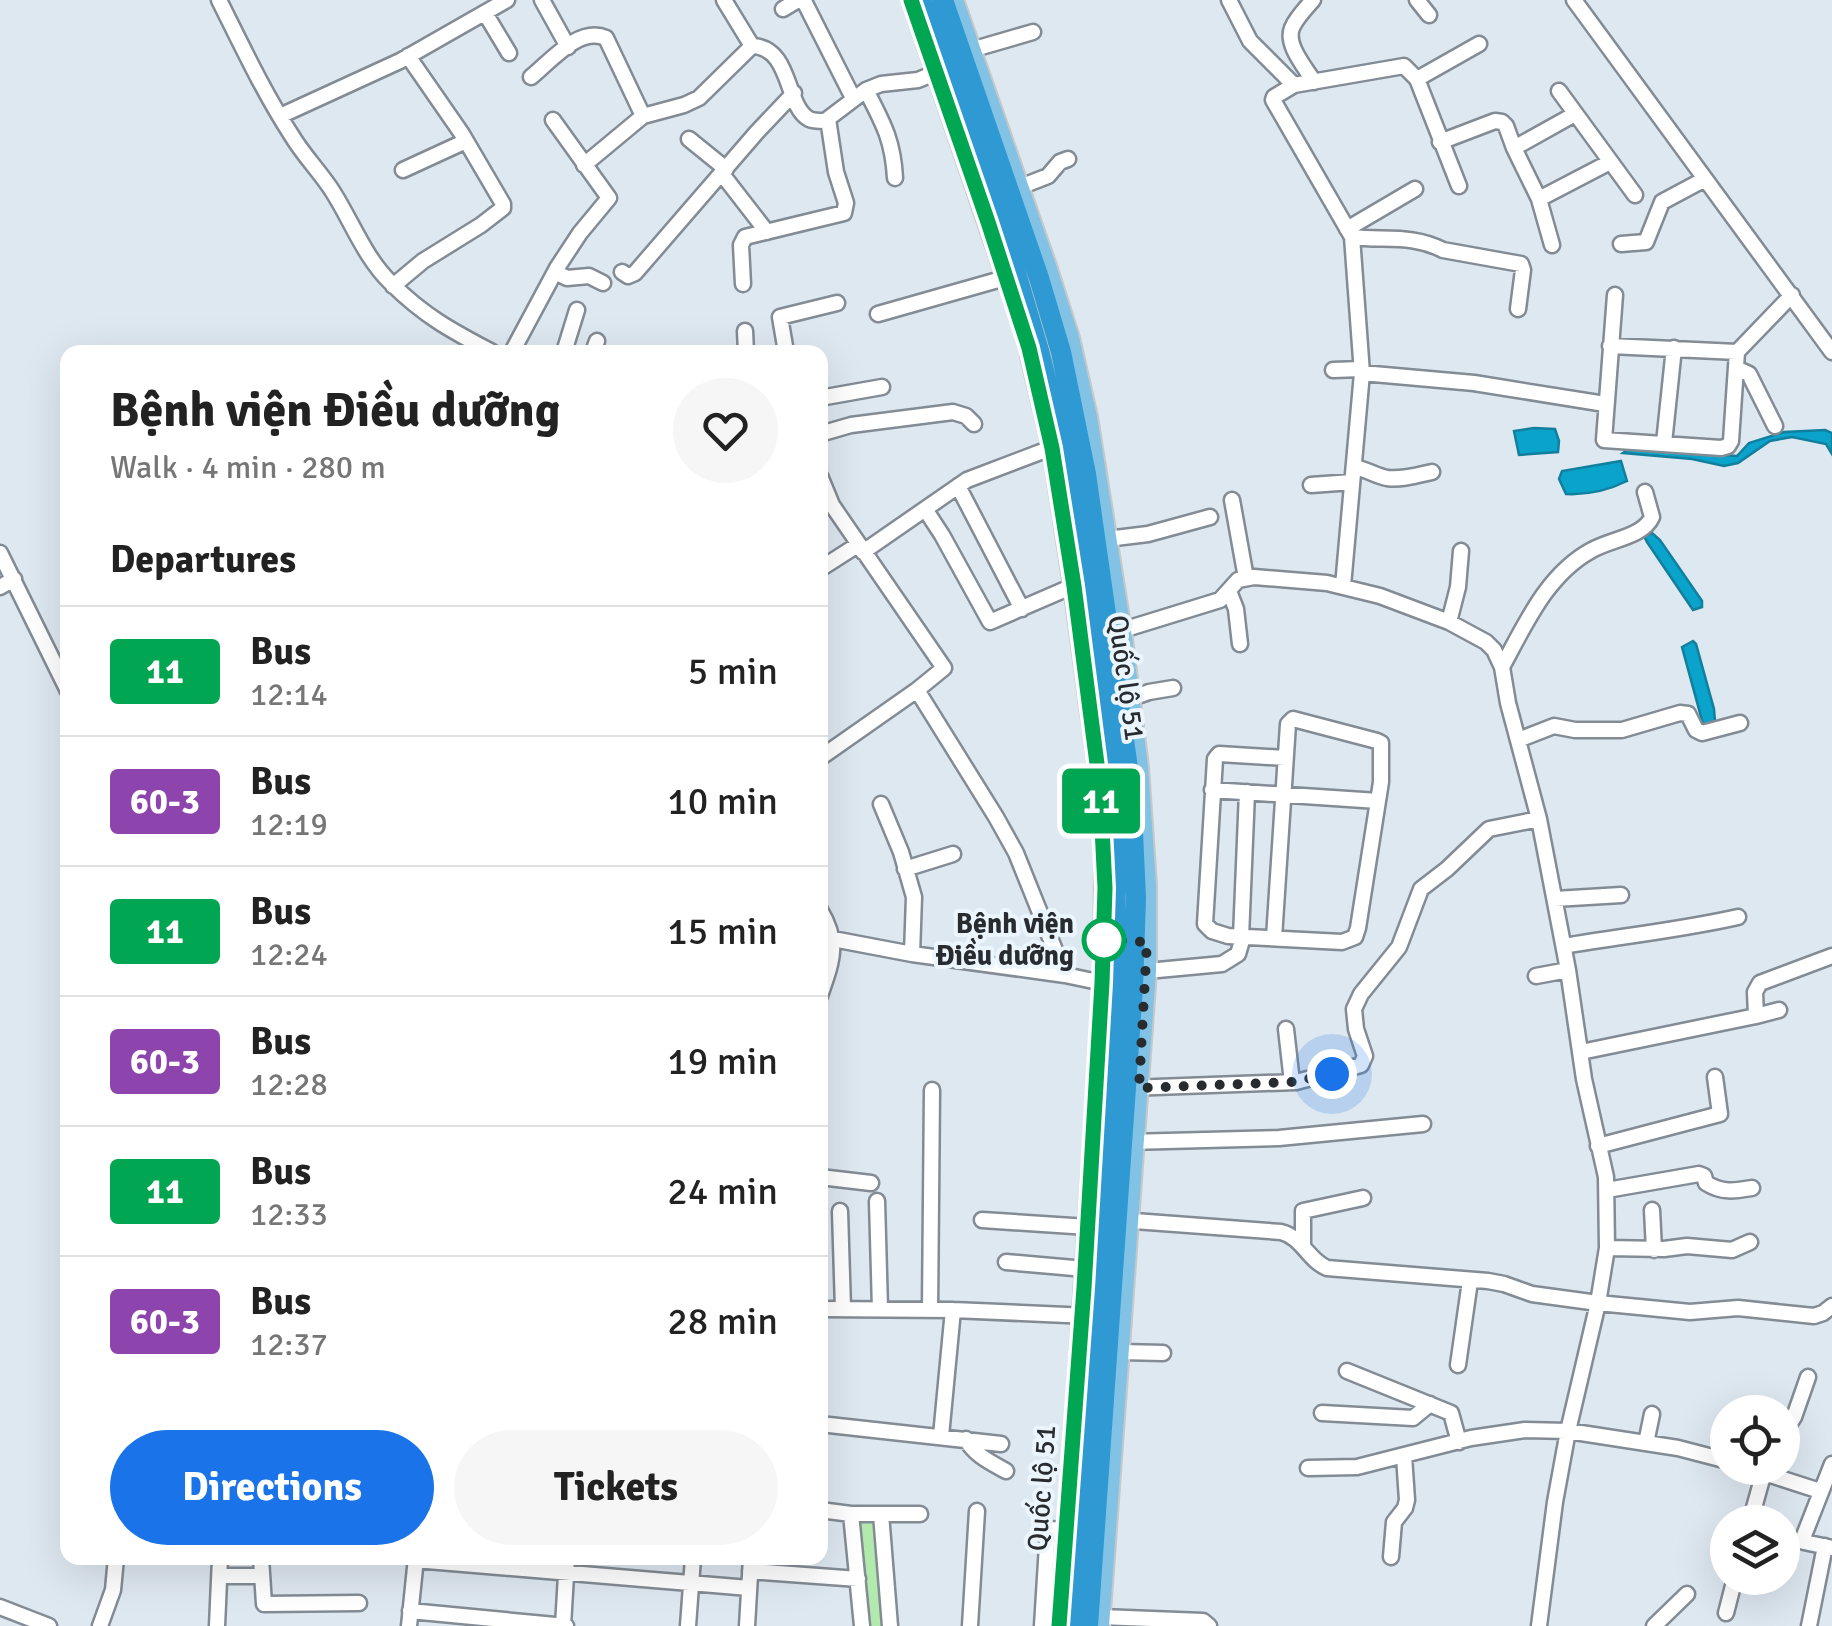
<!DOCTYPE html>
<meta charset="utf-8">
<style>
:root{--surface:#fff;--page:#f6f6f6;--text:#222;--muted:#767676;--line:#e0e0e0;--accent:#1a73e8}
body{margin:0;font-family:Signika,sans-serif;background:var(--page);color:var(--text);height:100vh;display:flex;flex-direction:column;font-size:38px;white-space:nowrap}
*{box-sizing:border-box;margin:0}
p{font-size:32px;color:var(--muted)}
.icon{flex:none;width:55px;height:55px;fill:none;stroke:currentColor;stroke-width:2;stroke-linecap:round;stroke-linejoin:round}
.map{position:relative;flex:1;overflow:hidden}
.panel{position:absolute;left:60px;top:345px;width:768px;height:1220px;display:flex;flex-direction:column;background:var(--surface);border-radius:20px;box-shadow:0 10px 40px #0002}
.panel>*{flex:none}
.badge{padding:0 20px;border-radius:8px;font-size:35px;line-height:65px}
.tools{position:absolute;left:1710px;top:1395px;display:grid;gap:20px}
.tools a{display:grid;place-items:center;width:90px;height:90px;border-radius:50%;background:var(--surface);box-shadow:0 10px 40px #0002;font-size:50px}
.you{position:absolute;width:50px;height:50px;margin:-25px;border:8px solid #fff;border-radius:50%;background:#1a73e8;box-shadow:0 0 0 15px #1a73e833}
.map>.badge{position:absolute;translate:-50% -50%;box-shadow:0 0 0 5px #fff}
h2{padding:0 50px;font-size:38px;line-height:90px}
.round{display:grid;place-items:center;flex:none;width:105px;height:105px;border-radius:52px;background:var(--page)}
.overview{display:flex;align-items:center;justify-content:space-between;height:170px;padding:0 50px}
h1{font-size:48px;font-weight:700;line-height:75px}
.primary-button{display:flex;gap:20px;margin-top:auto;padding:20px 50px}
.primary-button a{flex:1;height:115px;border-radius:60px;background:var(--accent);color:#fff;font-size:40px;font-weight:700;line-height:115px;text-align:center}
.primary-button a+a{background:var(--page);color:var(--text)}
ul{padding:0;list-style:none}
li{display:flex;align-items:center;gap:30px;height:130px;padding:0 50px;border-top:2px solid var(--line)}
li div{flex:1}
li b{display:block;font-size:38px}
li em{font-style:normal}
li .badge{min-width:110px;font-weight:700;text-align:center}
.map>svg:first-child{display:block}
</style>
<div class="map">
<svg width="1832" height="1626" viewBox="0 0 1832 1626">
<rect width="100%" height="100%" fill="#dee8f1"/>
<!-- green -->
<path fill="#b2eaad" d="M855,1517L878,1518L887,1626H865Z"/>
<!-- water -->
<path fill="#09a3cc" stroke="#127f9d" stroke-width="2.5" d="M1534,428L1555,429L1559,441L1558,452L1519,455L1514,431Z
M1825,430L1832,433V454L1826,444L1792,437L1770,441L1738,463L1724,466L1692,459L1623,453L1630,448L1737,456L1749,443L1784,432Z
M1621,461L1627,481C1607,491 1587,495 1566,494L1559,479L1562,471Z
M1652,533L1660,540L1702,601V607L1693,610L1647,542L1644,536Z
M1693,641L1696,644L1714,709L1715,722L1703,724L1682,647Z"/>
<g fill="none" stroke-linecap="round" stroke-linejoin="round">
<defs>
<path id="minor" d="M219,0C242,46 264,93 292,136C304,156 321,173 333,192C352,222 365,258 391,283C424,316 452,331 492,352
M542,0L568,47
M724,0L752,46C792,47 785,106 809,119C813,121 821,121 825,121L866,90L881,84L918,80L935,73L941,74
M1229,0L1250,41L1294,85
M1313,0C1306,8 1296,18 1292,28C1285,45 1306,68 1314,82
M1417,0L1429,15
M1574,0L1832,352
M783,9L798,0L805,3L853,98
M485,13L509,53
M971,50L1033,32
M531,77C551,61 579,26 606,38L643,116
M1417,79L1479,44
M866,90C883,123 893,140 895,178
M1559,91L1635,195
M280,116L400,61L507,0
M689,139L726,169
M1440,142L1495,121L1502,122L1506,126L1514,148L1539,199L1552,245
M1514,148L1575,114
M584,165L643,116L684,105L699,98L752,46
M403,170L466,141
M722,174L767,232
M1020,187L1048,176L1060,162L1068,159
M1539,199L1610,162
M1347,229L1415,189
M1352,237C1384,241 1412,234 1443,250L1521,264L1523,270L1518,309
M1621,244L1646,242L1662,202L1705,179
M555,272L567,278L589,276L603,283
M622,272L628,276L635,273L757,132L794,93
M743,284L741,245L745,237L844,213L846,203L836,172L828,119
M393,286L423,261L481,225L503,208V204L462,134L408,56
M1615,295L1604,440L1721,448L1728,446L1731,441L1737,352L1792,295
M878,314L1012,276
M745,331L746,352
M1610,346L1737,352
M512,352L557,268L580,233L609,198L553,120
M564,352L577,310
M593,352L597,341
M786,352L780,317L837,303
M1736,368L1749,374L1775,426
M1333,370L1361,369
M1362,373L1474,383L1605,404
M820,398L882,387
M820,434L851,425L953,412L966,416L974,424
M1664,443L1674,348
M1354,467C1366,469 1376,476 1387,478C1402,480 1418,475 1432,472
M820,476L832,505L944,668L917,690L820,758
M1311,485L1352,482
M958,486L1022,609
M1232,500L1246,578
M925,509L942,535L990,622L1073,586
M1107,539L1148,534L1210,517
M863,552L967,480L1059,445
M0,553L68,691
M820,569L859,544
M1343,586L1362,373L1352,237L1273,100L1274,97L1294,85L1404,66L1417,79L1459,186
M0,587L14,579
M1229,591L1236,609L1240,644
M1449,622L1458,587L1461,551
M1113,633L1220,600L1238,580L1254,577L1327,583L1380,596L1449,622L1486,642L1494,650L1502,667L1508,703L1539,819L1568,970L1584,1079L1606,1177L1607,1248L1598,1303L1690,1312L1738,1308L1814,1316L1823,1313L1832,1306
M1502,667C1525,625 1547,574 1592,550C1611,539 1643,537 1652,517L1645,492
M917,690L996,817L1016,853L1065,975
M1132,698L1149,692L1173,688
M1518,740L1554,726L1575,730H1622L1680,713L1688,714L1696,730L1702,733L1740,723
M1212,790L1378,801
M881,804L901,852L914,897L912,954
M905,869L953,854
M1555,899L1621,895
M820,910C840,943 832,961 820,996
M1241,937L1247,792
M1274,938L1288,724L1293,719L1377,741L1381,743V782L1358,928L1355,937L1342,942L1228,936L1212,931L1205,924L1215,759L1219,754L1285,758
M833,939L912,954L1065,975L1103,983
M1564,946C1622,936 1681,930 1738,917
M1147,971L1222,964L1238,954L1243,937
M1536,976L1568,970
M1756,1016L1779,1010
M1286,1029L1292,1082
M1581,1052L1756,1016L1755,992L1760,983L1832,956
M1129,1088L1296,1082L1361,1065L1365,1056L1356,1029L1354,1009L1361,994L1399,947L1421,889L1447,869L1489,829L1539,819
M1129,1142L1279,1138L1423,1124
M1598,1146L1720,1114L1715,1077
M820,1177L871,1183
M1607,1190L1699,1174L1704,1176L1706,1183C1722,1193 1734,1191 1752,1188
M877,1201L880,1309
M1652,1210L1654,1250
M840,1211L843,1309
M982,1220L1088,1227
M1121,1220L1281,1232C1302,1237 1308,1260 1327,1268L1488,1281L1504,1284L1532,1294L1598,1303L1568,1431L1555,1502L1539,1626
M1303,1246V1211L1363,1198
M1607,1248L1664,1249L1687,1246L1732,1250L1750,1242
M1006,1262L1085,1269
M820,1309L953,1310L1089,1316
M930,1310L932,1090
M1121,1352L1163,1353
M1458,1365L1470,1281
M1347,1371L1451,1413L1459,1442
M1322,1413L1413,1418L1430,1404
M820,1424L1001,1444
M1782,1425L1790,1423L1794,1417L1808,1377
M941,1436L953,1310
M966,1439C974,1455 992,1463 1006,1471
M1646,1443L1652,1414
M1832,1464L1803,1538L1804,1542L1832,1548
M1308,1468L1357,1467L1471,1438L1525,1430L1568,1431L1678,1448L1728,1461
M1749,1468L1820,1491
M820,1510L851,1514H920
M851,1514L862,1626
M881,1514L890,1626
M1750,1522L1764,1472
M1391,1557L1394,1522L1405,1508L1407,1500L1404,1456
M261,1558L264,1604L359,1603
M415,1560L749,1588
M750,1571L858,1579
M221,1576H261
M0,1607L49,1626
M410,1611L566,1626
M1726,1613L1735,1578
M1101,1617L1203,1621L1209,1626
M100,1626L113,1590L116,1558
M217,1626L220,1558
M409,1626L416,1558
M563,1626L567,1558
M688,1626L693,1558
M747,1626L751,1558
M970,1626L977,1511
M1042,1626L1048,1529L1066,1530
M1654,1626L1687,1594
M1809,1626L1825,1546"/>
<path id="major" d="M911,0L1016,307
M954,0L1048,269L1070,338L1088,417L1122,631L1139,767L1147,885V971L1100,1626
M1030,356L1052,448L1073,586L1100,787L1104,857L1103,983L1076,1403
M1059,1626L1073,1444"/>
<path id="highway" d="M922,0L998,212L1040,354L1062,444L1093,634L1110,767L1116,854L1115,985L1070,1626
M943,0L1039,278L1061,352L1086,474L1127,761L1132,810L1136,898L1133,988L1088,1626"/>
</defs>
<!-- minor casing -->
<use href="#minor" stroke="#838b94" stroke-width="19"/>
<!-- major casing -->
<use href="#major" stroke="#c7c8c9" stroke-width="22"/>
<!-- highway casing -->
<use href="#highway" stroke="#c7c8c9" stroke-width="25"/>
<!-- minor -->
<use href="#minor" stroke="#fff" stroke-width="14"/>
<!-- major -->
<use href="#major" stroke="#82c2e4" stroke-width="18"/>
<!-- highway -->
<use href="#highway" stroke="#2e99d2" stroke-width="20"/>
</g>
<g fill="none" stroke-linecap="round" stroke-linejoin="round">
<defs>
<path id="line" d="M911,0L988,222L1029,348L1052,448L1074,586L1100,787L1105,888L1102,983L1084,1288L1059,1626"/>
</defs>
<!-- line casing -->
<use href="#line" stroke="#fff" stroke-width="22"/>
<!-- line -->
<use href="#line" stroke="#00a651" stroke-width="15"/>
<!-- walk -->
<path stroke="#282c2f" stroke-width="10" stroke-dasharray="0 18" d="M1104,940L1147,942L1139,1088L1292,1082L1332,1074"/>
</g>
<!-- markers -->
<circle fill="#fff" stroke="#00a651" stroke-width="5" cx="1104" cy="940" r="20"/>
<g text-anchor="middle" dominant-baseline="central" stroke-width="8" stroke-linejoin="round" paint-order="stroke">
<!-- street labels -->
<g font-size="28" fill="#282c2f" stroke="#ebf5fe">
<text transform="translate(1126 678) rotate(82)">Quốc lộ 51</text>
<text transform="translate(1042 1488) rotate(-86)">Quốc lộ 51</text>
</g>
<!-- stop labels -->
<g font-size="28" font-weight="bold" fill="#282c2f" stroke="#ebf5fe" text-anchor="end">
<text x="1074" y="924">Bệnh viện<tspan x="1074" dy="32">Điều dưỡng</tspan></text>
</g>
</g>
</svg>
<div class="tools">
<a><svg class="icon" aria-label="locate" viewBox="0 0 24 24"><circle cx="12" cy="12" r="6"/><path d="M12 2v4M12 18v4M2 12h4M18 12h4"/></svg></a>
<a><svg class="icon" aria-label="layers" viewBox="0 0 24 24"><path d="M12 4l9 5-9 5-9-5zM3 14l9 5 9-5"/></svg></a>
</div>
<div class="you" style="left:1332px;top:1074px"></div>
<b class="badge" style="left:1101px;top:801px;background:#00a651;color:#fff">11</b>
<section class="panel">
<div class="overview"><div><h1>Bệnh viện Điều dưỡng</h1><p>Walk · 4 min · 280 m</p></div><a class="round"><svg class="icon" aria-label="heart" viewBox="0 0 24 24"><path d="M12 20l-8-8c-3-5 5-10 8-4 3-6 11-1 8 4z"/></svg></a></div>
<h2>Departures</h2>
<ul>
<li><span class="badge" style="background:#00a651;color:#fff">11</span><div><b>Bus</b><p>12:14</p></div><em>5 min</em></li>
<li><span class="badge" style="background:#8e44ad;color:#fff">60-3</span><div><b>Bus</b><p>12:19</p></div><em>10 min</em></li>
<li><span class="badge" style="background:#00a651;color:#fff">11</span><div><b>Bus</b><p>12:24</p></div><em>15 min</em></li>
<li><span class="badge" style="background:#8e44ad;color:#fff">60-3</span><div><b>Bus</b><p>12:28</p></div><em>19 min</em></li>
<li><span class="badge" style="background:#00a651;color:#fff">11</span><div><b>Bus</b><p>12:33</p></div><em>24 min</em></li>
<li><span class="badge" style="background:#8e44ad;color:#fff">60-3</span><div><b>Bus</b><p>12:37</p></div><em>28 min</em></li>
</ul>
<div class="primary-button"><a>Directions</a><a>Tickets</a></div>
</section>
</div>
